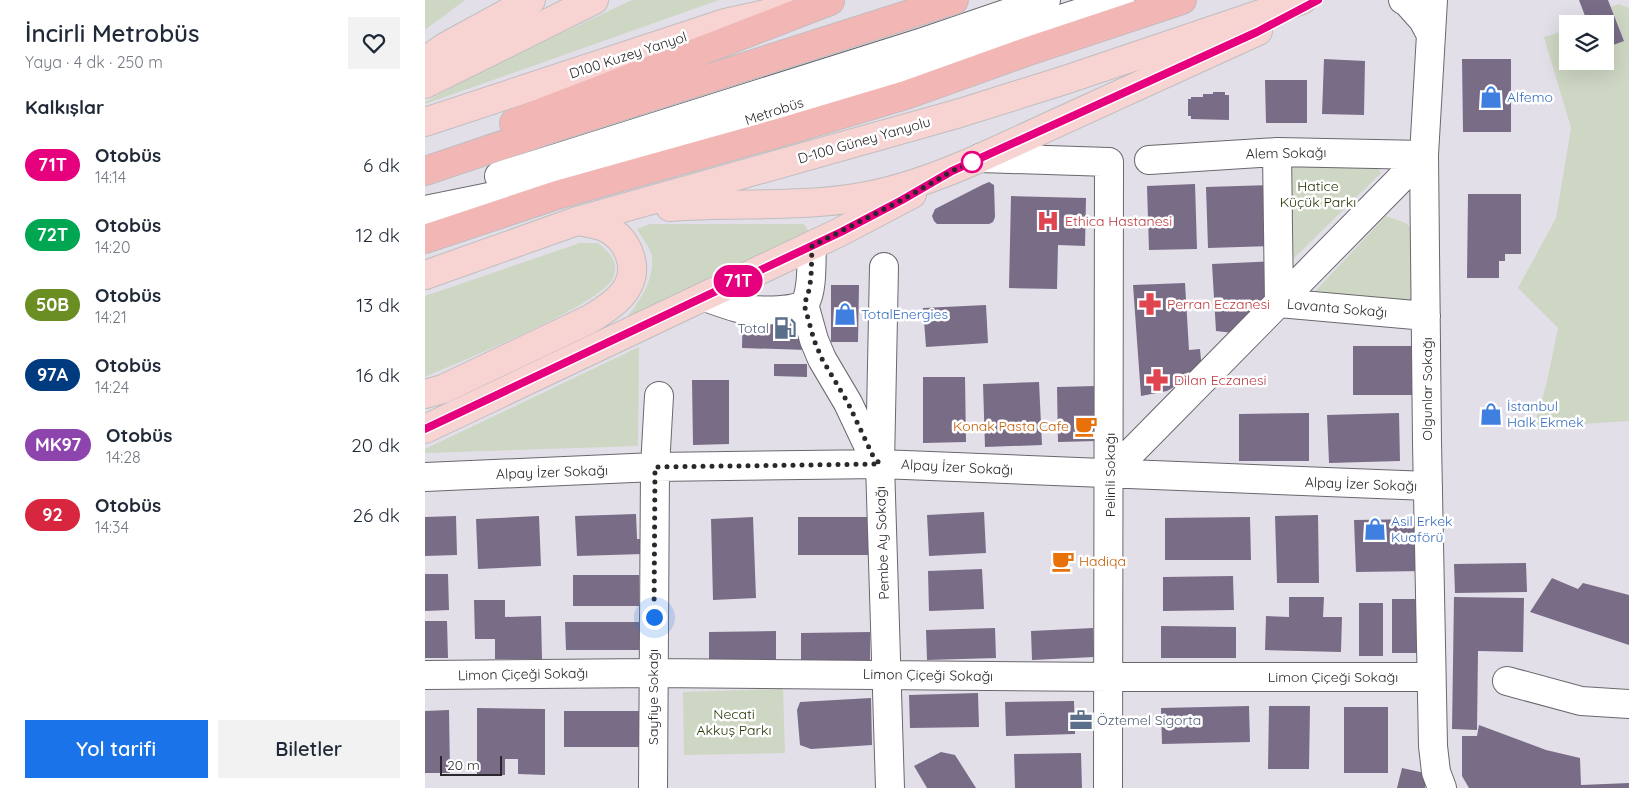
<!DOCTYPE html>
<html lang="tr">
<meta charset="utf-8">
<style>
:root{--surface:#fff;--page:#f2f2f3;--text:#1f2937;--muted:#747a83;--accent:#1a73e8}
body{margin:0;font-family:Quicksand,sans-serif;background:var(--page);color:var(--text);height:100vh;display:flex;flex-direction:column;font-size:19px;white-space:nowrap}
*{box-sizing:border-box;margin:0}
p{font-size:16px;color:var(--muted)}
.icon{flex:none;width:28px;height:28px;fill:none;stroke:currentColor;stroke-width:2;stroke-linecap:round;stroke-linejoin:round}
.map{position:relative;flex:1;overflow:hidden}
.details{display:flex;flex-direction:column;background:var(--surface);width:425px}
.details>*{flex:none}
.badge{padding:0 10px;border-radius:16px;font-size:18px;line-height:32px}
.tools{position:absolute;left:1134px;top:15px;display:grid;gap:10px}
.tools a{display:grid;place-items:center;width:55px;height:55px;border-radius:0px;background:var(--surface);box-shadow:0 5px 20px #0002;font-size:25px}
.scale{position:absolute;left:15px;bottom:12px;width:62px;box-sizing:border-box;padding-left:5px;border:2px solid #2a282c;border-top:0;font-size:14px;line-height:18px;white-space:nowrap;color:#2a282c;-webkit-text-stroke:4px #fff;paint-order:stroke}
.you{position:absolute;width:25px;height:25px;margin:-12px;border:4px solid #fff;border-radius:50%;background:#1a73e8;box-shadow:0 0 0 8px #1a73e833}
.map>.badge{position:absolute;translate:-50% -50%;box-shadow:0 0 0 2px #fff}
h2{padding:0 25px;font-size:19px;line-height:45px}
.round{display:grid;place-items:center;flex:none;width:52px;height:52px;border-radius:0px;background:var(--page)}
.head{display:flex;align-items:center;justify-content:space-between;height:85px;padding:0 25px}
h1{font-size:24px;font-weight:600;line-height:38px}
.cta{display:flex;gap:10px;margin-top:auto;padding:10px 25px}
.cta a{flex:1;height:58px;border-radius:0px;background:var(--accent);color:#fff;font-size:20px;font-weight:600;line-height:58px;text-align:center}
.cta a+a{background:var(--page);color:var(--text)}
ul{padding:0;list-style:none}
li{display:flex;align-items:center;gap:15px;height:70px;padding:0 25px}
li div{flex:1}
li b{display:block;font-size:19px}
li em{font-style:normal}
li .badge{min-width:55px;font-weight:700;text-align:center}
main{display:flex;flex:1;min-height:0}
.map>svg:first-child{display:block}
</style>
<main>
<section class="details">
<div class="head"><div><h1>İncirli Metrobüs</h1><p>Yaya · 4 dk · 250 m</p></div><a class="round"><svg class="icon" aria-label="heart" viewBox="0 0 24 24"><path d="M12 20l-8-8c-3-5 5-10 8-4 3-6 11-1 8 4z"/></svg></a></div>
<h2>Kalkışlar</h2>
<ul>
<li><span class="badge" style="background:#e6007e;color:#fff">71T</span><div><b>Otobüs</b><p>14:14</p></div><em>6 dk</em></li>
<li><span class="badge" style="background:#00a651;color:#fff">72T</span><div><b>Otobüs</b><p>14:20</p></div><em>12 dk</em></li>
<li><span class="badge" style="background:#6b8e23;color:#fff">50B</span><div><b>Otobüs</b><p>14:21</p></div><em>13 dk</em></li>
<li><span class="badge" style="background:#003b80;color:#fff">97A</span><div><b>Otobüs</b><p>14:24</p></div><em>16 dk</em></li>
<li><span class="badge" style="background:#8e44ad;color:#fff">MK97</span><div><b>Otobüs</b><p>14:28</p></div><em>20 dk</em></li>
<li><span class="badge" style="background:#d7263d;color:#fff">92</span><div><b>Otobüs</b><p>14:34</p></div><em>26 dk</em></li>
</ul>
<div class="cta"><a>Yol tarifi</a><a>Biletler</a></div>
</section>
<div class="map">
<svg width="1204" height="788" viewBox="0 0 1204 788">
<rect width="100%" height="100%" fill="#e3dfe8"/>
<!-- green -->
<path fill="#ced7c3" d="M0,0H40L0,30Z
M207,0H294L0,104V102L67,66Z
M1194,4L1204,8V421L1109,427L1121,386L1133,328L1093,288L1131,218L1146,128L1119,37L1142,30V61H1180V48L1199,40L1186,7Z
M864,163L951,165L956,173L863,264Z
M961,216L981,223L991,235L993,301H881Z
M225,224H379L384,232L197,324C212,304 229,284 227,257C226,248 216,237 212,229Z
M155,243H173C184,252 195,262 188,278C177,305 33,362 0,377V296Z
M214,347L213,446L0,453V449Z
M358,689L360,753L259,755L258,692Z"/>
<!-- building -->
<path fill="#796c87" d="M1154,0H1183L1199,41L1180,48V24H1163Z
M899,59L940,61L939,115L897,114Z
M1037,59H1086V132H1038Z
M840,80H882V123H841Z
M788,92H800V95H804V120L766,119V116H763V99H766V97H778V94H788Z
M564,182L569,185L570,217L568,222L564,224H512L509,221L507,216L510,209L557,185Z
M770,184L772,249L724,250L722,186Z
M846,185L848,246L783,248L781,187Z
M1043,194H1096V254H1080V261H1074V278H1042Z
M586,196L661,198L660,246L633,245L632,289L584,288Z
M850,261L839,302L808,333L791,331L787,264Z
M760,283L764,350L775,349L777,371L742,391L716,396L708,285Z
M406,285H434L433,342H406Z
M318,301L383,302L382,350L317,348Z
M561,305L563,343L501,347L498,308Z
M928,346H997V395H928Z
M349,364H382V377L349,376Z
M498,377H540L541,442L498,443Z
M267,380H304V444L268,445Z
M614,382L617,445L560,447L558,384Z
M671,386L672,441L633,442L632,387Z
M884,413V461H814V414Z
M974,413L975,461L904,463L902,415Z
M559,512L561,553L504,556L502,515Z
M211,514L212,539H216L217,554L152,556L150,516Z
M893,515L894,583H852L850,516Z
M31,516L32,555L0,556V517Z
M114,516L116,566L53,569L51,519Z
M328,517L331,598L288,600L286,519Z
M373,517H450V555H373Z
M825,517L826,560H740V518Z
M997,519L999,571L931,572L929,520Z
M1101,563L1102,592L1030,593L1029,564Z
M557,569L559,609L504,611L503,571Z
M0,574H23L24,610L0,611Z
M148,575H214V606H148Z
M808,576L809,610L738,611V577Z
M1127,578L1153,589L1158,583L1204,595V645L1105,612Z
M864,597H899L898,617H917L916,652L840,650L841,616L864,617Z
M1029,597L1099,598L1098,652L1053,651L1052,730L1027,729Z
M967,599H995V653H967Z
M49,600H80V617L116,616L117,659H70V639H50Z
M934,603H958V656H934Z
M0,621H22L23,658H0Z
M140,622H214V650H141Z
M736,626L811,627V658H736Z
M570,628L571,658L502,660L501,630Z
M668,628L669,657L607,660L606,631Z
M351,631V660L284,661V632Z
M445,632V661L376,662V633Z
M553,693L554,727L485,728L484,695Z
M446,698L447,745L386,749L375,745L372,710L375,702Z
M649,701L650,734L581,736L580,702Z
M824,706L825,742L737,744L736,708Z
M844,706H885L884,769H843Z
M919,707H963V773H919Z
M52,708L120,709V775L93,774V759H80V775H52Z
M24,710L25,773H0V711Z
M139,711H215V747H139Z
M1054,725L1121,750L1155,758L1156,785L1204,783V788H1044L1037,776V736H1052Z
M516,752L530,755L551,788H502L489,766Z
M656,753L657,788H590L589,754Z
M977,768L1000,773V788H972Z"/>
<g fill="none" stroke-linecap="round" stroke-linejoin="round">
<defs>
<path id="minor" d="M978,0L981,1L998,20L1006,35
M1008,0L999,155L1002,442L1008,746L1011,772L1017,788
M852,152L854,303
M555,158L684,162L683,788
M724,160L852,152L999,155
M74,176L501,41L621,0
M0,210L79,194L151,173L329,118L695,0
M459,267L455,464L465,788
M280,297C291,301 302,305 313,308C325,311 372,313 380,303C388,290 386,261 387,246
M854,303L1001,316
M379,304L389,340L397,359L423,403L448,456L455,464
M685,474L999,155
M0,477L230,467L455,464L1003,486
M0,675L228,673L684,677H1006
M1082,681L1156,701L1204,704
M228,788L230,467L234,396"/>
<path id="major" d="M0,61L20,47L106,0
M0,84L169,0
M0,122L300,23L359,10
M245,207C308,202 373,208 436,197C477,190 517,175 555,158L833,31
M0,275L152,221L535,113L640,80L877,0
M0,394L18,389L165,319C175,313 195,300 201,289C215,268 203,240 183,229C174,224 162,223 152,221
M0,429L415,232L487,194"/>
<path id="highway" d="M89,123L405,1
M0,171L125,129L529,0
M0,239L132,195L357,132L481,95L604,51L757,0"/>
</defs>
<!-- minor casing -->
<use href="#minor" stroke="#6a676e" stroke-width="30"/>
<!-- major casing -->
<use href="#major" stroke="#bfbec0" stroke-width="30"/>
<!-- highway casing -->
<use href="#highway" stroke="#bfbec0" stroke-width="30"/>
<!-- minor -->
<use href="#minor" stroke="#fff" stroke-width="28"/>
<!-- major -->
<use href="#major" stroke="#f7d3d2" stroke-width="28"/>
<!-- highway -->
<use href="#highway" stroke="#f2b6b4" stroke-width="28"/>
</g>
<g fill="none" stroke-linecap="round" stroke-linejoin="round">
<defs>
<path id="line" d="M0,429L416,232L477,200L527,171L832,32L893,0"/>
</defs>
<!-- line casing -->
<use href="#line" stroke="#fff" stroke-width="11"/>
<!-- line -->
<use href="#line" stroke="#e6007e" stroke-width="8"/>
<!-- walk -->
<path stroke="#2a282c" stroke-width="5" stroke-dasharray="0 9" d="M229,617L230,467L455,464L448,456L423,403L397,359L389,340L379,304C388,286 386,265 387,246L477,200L527,171L547,162"/>
</g>
<!-- icons -->
<defs>
<symbol id="shop-bare" viewBox="-9 -9 18 18"><path d="M-5-2.5h2.3a2.7 3.5 0 0 1 5.4 0H5L5.5 6h-11ZM-1.5-2.5h3a1.5 2.3 0 0 0-3 0Z" fill="#3f7fe0" stroke="#fff" stroke-width="2.5" paint-order="stroke"/></symbol>
<symbol id="hospital-bare" viewBox="-9 -9 18 18"><path d="M-5-5h3v3.5h4V-5h3V5h-3V1.5h-4V5h-3Z" fill="#e0444e" stroke="#fff" stroke-width="2.5" paint-order="stroke"/></symbol>
<symbol id="pharmacy-bare" viewBox="-9 -9 18 18"><path d="M-2-6h4v4h4v4h-4v4h-4v-4h-4v-4h4Z" fill="#e0444e" stroke="#fff" stroke-width="2.5" paint-order="stroke"/></symbol>
<symbol id="fuel-bare" viewBox="-9 -9 18 18"><path d="M-5.5-6h7V0h2V4h1.3V-2.5L3-4.5l.8-.8L6-3V5H2.5V1h-1V6h-7ZM-4.2-4.7v3.2H.2V-4.7Z" fill="#5c6f8a" stroke="#fff" stroke-width="2.5" paint-order="stroke"/></symbol>
<symbol id="cafe-bare" viewBox="-9 -9 18 18"><path d="M-5.5-4.5H6V0H3Q3 3.5 0 3.5H-2.5Q-5.5 3.5-5.5 0ZM3-3.2v2h1.7v-2ZM-6 4.5H4V6H-6Z" fill="#e8710a" stroke="#fff" stroke-width="2.5" paint-order="stroke"/></symbol>
<symbol id="office-bare" viewBox="-9 -9 18 18"><path d="M-6-3h4V-5.5h4V-3h4V5H-6ZM-1-4.5V-3h2v-1.5ZM-6 0V1H6V0Z" fill="#5c6f8a" stroke="#fff" stroke-width="2.5" paint-order="stroke"/></symbol>
</defs>
<g fill-rule="evenodd">
<use href="#shop-bare" x="1050" y="81" width="32" height="32"/>
<use href="#hospital-bare" x="607" y="205" width="32" height="32"/>
<use href="#pharmacy-bare" x="709" y="288" width="32" height="32"/>
<use href="#shop-bare" x="404" y="298" width="32" height="32"/>
<use href="#fuel-bare" x="344" y="312" width="32" height="32"/>
<use href="#pharmacy-bare" x="716" y="364" width="32" height="32"/>
<use href="#shop-bare" x="1050" y="398" width="32" height="32"/>
<use href="#cafe-bare" x="645" y="410" width="32" height="32"/>
<use href="#shop-bare" x="934" y="513" width="32" height="32"/>
<use href="#cafe-bare" x="622" y="545" width="32" height="32"/>
<use href="#office-bare" x="640" y="704" width="32" height="32"/>
</g>
<!-- markers -->
<circle fill="#fff" stroke="#e6007e" stroke-width="2.5" cx="547" cy="162" r="10"/>
<g text-anchor="middle" dominant-baseline="central" stroke-width="5" stroke-linejoin="round" paint-order="stroke">
<!-- street labels -->
<g font-size="14" fill="#2a282c" stroke="#fff">
<text transform="translate(203 55) rotate(-18)">D100 Kuzey Yanyol</text>
<text transform="translate(349 111) rotate(-18)">Metrobüs</text>
<text transform="translate(439 140) rotate(-16)">D-100 Güney Yanyolu</text>
<text transform="translate(861 153) rotate(-1)">Alem Sokağı</text>
<text transform="translate(912 308) rotate(5)">Lavanta Sokağı</text>
<text transform="translate(1002 389) rotate(-90)">Olgunlar Sokağı</text>
<text transform="translate(532 467) rotate(3)">Alpay İzer Sokağı</text>
<text transform="translate(127 472) rotate(-2)">Alpay İzer Sokağı</text>
<text transform="translate(685 475) rotate(-90)">Pelinli Sokağı</text>
<text transform="translate(936 484) rotate(2)">Alpay İzer Sokağı</text>
<text transform="translate(457 543) rotate(-92)">Pembe Ay Sokağı</text>
<text transform="translate(98 674) rotate(-1)">Limon Çiçeği Sokağı</text>
<text transform="translate(503 675) rotate(1)">Limon Çiçeği Sokağı</text>
<text x="908" y="677">Limon Çiçeği Sokağı</text>
<text transform="translate(228 697) rotate(-90)">Sayfiye Sokağı</text>
</g>
<!-- shop labels -->
<g font-size="14" fill="#366cbe" stroke="#fff" text-anchor="start">
<text x="1082" y="97">Alfemo</text>
<text x="436" y="314">TotalEnergies</text>
<text x="1082" y="406">İstanbul<tspan x="1082" dy="16">Halk Ekmek</tspan></text>
<text x="966" y="521">Asil Erkek<tspan x="966" dy="16">Kuaförü</tspan></text>
</g>
<!-- park labels -->
<g font-size="14" fill="#233504" stroke="#fff">
<text x="893" y="186">Hatice<tspan x="893" dy="16">Küçük Parkı</tspan></text>
<text x="309" y="714">Necati<tspan x="309" dy="16">Akkuş Parkı</tspan></text>
</g>
<!-- health labels -->
<g font-size="14" fill="#be3a42" stroke="#fff" text-anchor="start">
<text x="640" y="221">Ethica Hastanesi</text>
<text x="742" y="304">Perran Eczanesi</text>
<text x="749" y="380">Dilan Eczanesi</text>
</g>
<!-- service labels -->
<g font-size="14" fill="#4e5e75" stroke="#fff" text-anchor="end">
<text x="344" y="328">Total</text>
<text x="672" y="720" text-anchor="start">Öztemel Sigorta</text>
</g>
<!-- food labels -->
<g font-size="14" fill="#c56008" stroke="#fff" text-anchor="end">
<text x="644" y="426">Konak Pasta Cafe</text>
<text x="654" y="561" text-anchor="start">Hadiqa</text>
</g>
</g>
</svg>
<div class="tools">
<a><svg class="icon" aria-label="layers" viewBox="0 0 24 24"><path d="M12 4l9 5-9 5-9-5zM3 14l9 5 9-5"/></svg></a>
</div>
<div class="scale">20 m</div>
<div class="you" style="left:229px;top:617px"></div>
<b class="badge" style="left:313px;top:281px;background:#e6007e;color:#fff">71T</b>
</div>
</main>
